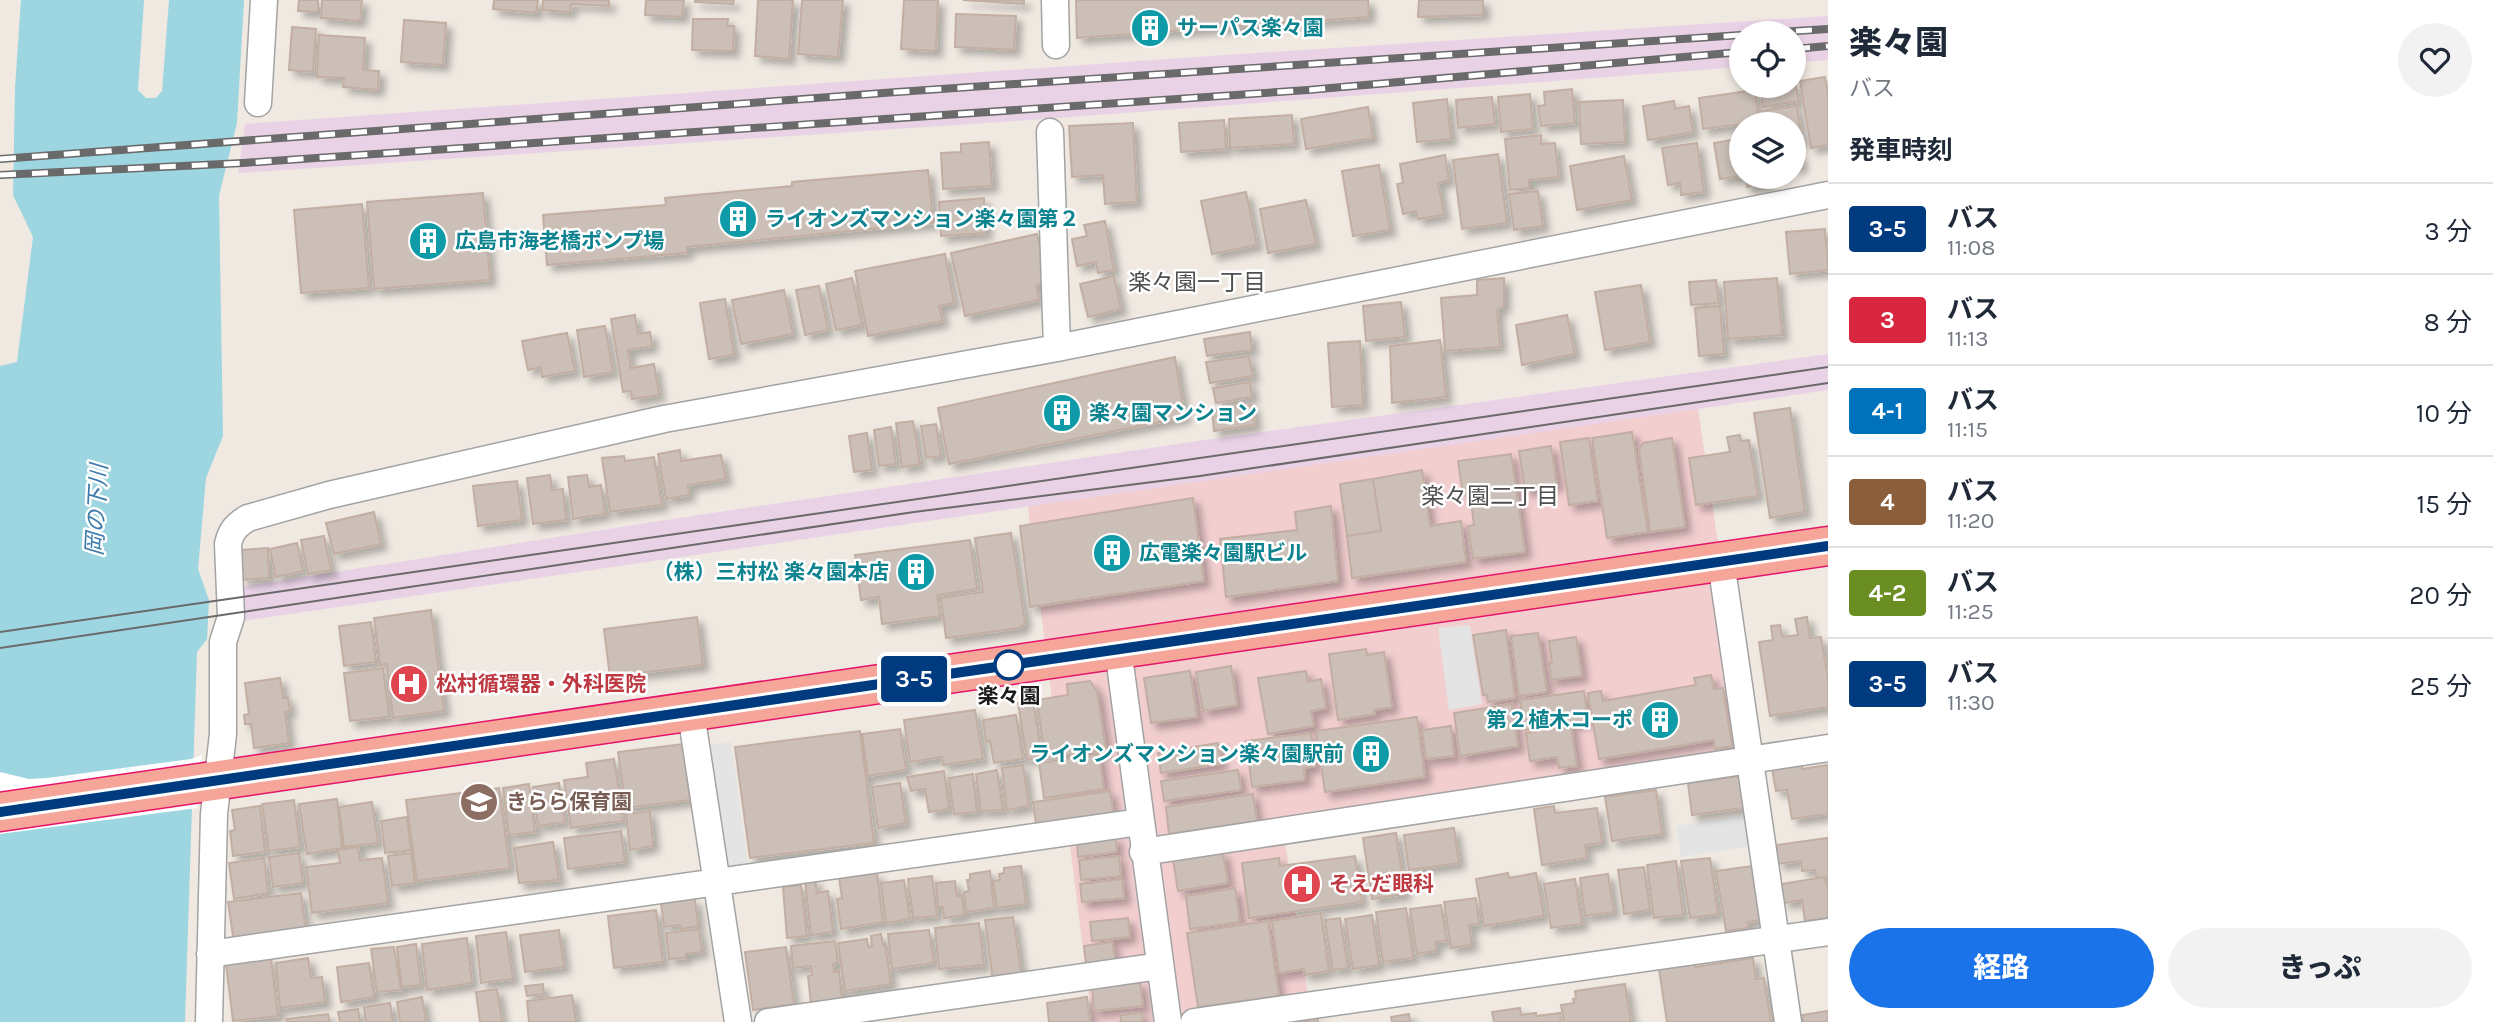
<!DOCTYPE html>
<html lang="ja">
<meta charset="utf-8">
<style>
:root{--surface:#fff;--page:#f2f2f3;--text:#1f2937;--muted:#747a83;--line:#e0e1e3;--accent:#1a73e8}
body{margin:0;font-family:Karla,"Noto Sans JP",sans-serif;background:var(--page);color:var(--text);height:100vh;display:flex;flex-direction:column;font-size:26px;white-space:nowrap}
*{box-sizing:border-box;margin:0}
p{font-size:23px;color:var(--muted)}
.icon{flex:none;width:38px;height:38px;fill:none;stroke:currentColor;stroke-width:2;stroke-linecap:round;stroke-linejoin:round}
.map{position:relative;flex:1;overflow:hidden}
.drawer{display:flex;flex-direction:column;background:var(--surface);width:665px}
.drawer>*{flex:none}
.badge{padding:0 14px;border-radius:5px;font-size:24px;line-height:46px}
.fabs{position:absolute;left:1729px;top:21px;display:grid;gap:14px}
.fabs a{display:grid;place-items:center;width:77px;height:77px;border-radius:50%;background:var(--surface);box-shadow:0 4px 10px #0003;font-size:35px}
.map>.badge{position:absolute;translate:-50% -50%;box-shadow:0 0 0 4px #fff}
h2{padding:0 21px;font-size:26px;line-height:63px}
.round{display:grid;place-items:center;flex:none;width:74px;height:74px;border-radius:37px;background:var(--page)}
.overview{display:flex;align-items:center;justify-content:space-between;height:119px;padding:0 21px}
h1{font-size:33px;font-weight:800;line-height:52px}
.action{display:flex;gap:14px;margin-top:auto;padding:14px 21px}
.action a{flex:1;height:80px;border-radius:42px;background:var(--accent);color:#fff;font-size:28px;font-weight:800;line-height:80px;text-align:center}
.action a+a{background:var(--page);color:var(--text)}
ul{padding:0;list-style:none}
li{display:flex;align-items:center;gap:21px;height:91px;padding:0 21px;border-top:2px solid var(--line)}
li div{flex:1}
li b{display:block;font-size:26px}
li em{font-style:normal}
li .badge{min-width:77px;font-weight:700;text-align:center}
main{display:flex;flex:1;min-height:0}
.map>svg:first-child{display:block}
</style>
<main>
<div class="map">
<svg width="1828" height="1022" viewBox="0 0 1828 1022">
<defs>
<filter id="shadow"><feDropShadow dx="6" dy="6" stdDeviation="3.5" flood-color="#0004"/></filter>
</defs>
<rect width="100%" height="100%" fill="#efe9e1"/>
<!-- commercial -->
<path fill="#f2cecf" d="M1695,388L1750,759L1283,828L1312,1022H1092L1026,491Z"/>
<!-- industrial -->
<path fill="#e9d2e6" d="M1828,16V60L1794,63V33H1741V67L1016,121L238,173L245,124L1181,58Z
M1828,354V390L222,624L220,590L672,519L1198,441Z"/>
<!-- parking -->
<path fill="#e4e4e4" d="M1470,625L1482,704L1449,710L1438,628Z
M731,742L748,866L727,868L710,745Z
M1746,815L1751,846L1681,857L1676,826Z"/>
<!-- water -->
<path fill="#9dd5e1" d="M21,0H144L138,90L146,98H156L162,91L169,0H244L237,123L219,196L223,436L206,478L198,569L209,600L207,639L197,652L185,1022H0V366L17,362L33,237L13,195L15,88Z"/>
<!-- pier -->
<path fill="#fff" d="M202,755L197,808L0,834V772L29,779L47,778L191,759Z"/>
<!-- building -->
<path fill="#cbbfb7" stroke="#c2aea2" stroke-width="2" filter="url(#shadow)" d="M299,0H318V12L298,11Z
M322,0H362L360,21L321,18Z
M494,0H538L536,13L493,9Z
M543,0H609V6L571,4L570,12L542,10Z
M646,0H684L682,17L645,15Z
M695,0H734L733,4L695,2Z
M758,0H793L789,59L755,56Z
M802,0H843L838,57L798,54Z
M904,0H938L936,51L901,49Z
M963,0H1024V4Z
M1076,0H1368L1369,17L1077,38Z
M1419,0H1483V15L1418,17Z
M956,14L1016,16L1014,50L955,47Z
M693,19H728L727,26H734L733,51L692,50Z
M404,20L446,23L443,65L401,62Z
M292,27L316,29L313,72L289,70Z
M319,35L365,38L363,70L379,71L378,90L343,87L344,78L317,77Z
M1794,77L1799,101L1763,107L1760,86H1794Z
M1825,77L1828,94V145L1811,148L1800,81Z
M1572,89L1575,123L1541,126L1538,106L1545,105L1544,92Z
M1755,90L1759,122L1703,129L1699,98Z
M1530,94L1533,129L1501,132L1498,97Z
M1492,97L1495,124L1458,128L1456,100Z
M1447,99L1451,139L1417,142L1413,103Z
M1623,100L1625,142L1581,144L1579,102Z
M1674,101L1675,109L1689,106L1693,132L1648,140L1643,106Z
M1797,106L1802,141L1794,142V124H1764L1762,111Z
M1368,107L1373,138L1306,149L1301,119Z
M1292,115L1294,144L1230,148L1229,119Z
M1224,120L1226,149L1181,152L1179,123Z
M1133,123L1137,202L1105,204L1103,175L1072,177L1069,126Z
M1541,135V144L1555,143L1559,177L1529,180V188L1510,190L1505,139Z
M1736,139H1741V176L1720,179L1714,143Z
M989,142L992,186L943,189L941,153L961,152V144Z
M1697,143L1704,192L1681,195L1680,183L1668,185L1662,148Z
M1498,154L1507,223L1462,229L1453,160Z
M1445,155L1449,180L1438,183L1444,215L1418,219L1416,211L1403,214L1397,184L1403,183L1400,164Z
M1794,155H1799L1801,166L1794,167Z
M1624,156L1632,200L1577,210L1570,166Z
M1379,165L1390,230L1353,236L1342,171Z
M928,170L933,223L687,247V253L547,265L543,215L666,205L665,198L792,186V182Z
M1745,177H1767L1769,184L1747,187Z
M1538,191L1543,226L1514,230L1509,194Z
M1246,192L1257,245L1212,254L1201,201Z
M483,193L490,280L374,289L367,202Z
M984,198L986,233L941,236L939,202Z
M1306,200L1316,244L1268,253L1260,209Z
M362,204L369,288L301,293L294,210Z
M1105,221L1114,270L1098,273L1096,262L1077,266L1072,239L1087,236L1084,225Z
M1825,229L1828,270L1790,274L1786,232Z
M1037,234L1048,282L1036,285L1039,300L965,316L951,253Z
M945,254L954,303L939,306L943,321L868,336L855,271Z
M1114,276L1121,309L1088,317L1080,284Z
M852,278L862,325L836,330L826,284Z
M1504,278V306L1497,310L1500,347L1445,351L1441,298L1477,295V280Z
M1777,278L1782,335L1728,339L1724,282Z
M1716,280L1719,303L1691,305L1689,282Z
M1641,285L1650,342L1605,350L1595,292Z
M819,286L828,330L805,335L796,290Z
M784,290L793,334L741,344L732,300Z
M725,299L734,355L709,359L700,303Z
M1401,302L1405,337L1366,341L1363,306Z
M1720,306L1724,354L1699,356L1695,308Z
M635,315L638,334L650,332L652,346L628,350L631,368L654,364L659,395L632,399L631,391L623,392L611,319Z
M1567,315L1575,354L1522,365L1516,325Z
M605,326L613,372L584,377L577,330Z
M1250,332L1252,350L1207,356L1204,339Z
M567,333L575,371L542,377L541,367L528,370L522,341Z
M1440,340L1446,397L1392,403L1390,346Z
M1360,341L1363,405L1332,407L1328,343Z
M1249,356L1253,376L1210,383L1206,362Z
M1175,357L1185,417L949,464L938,408Z
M1250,382L1252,397L1216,403L1213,388Z
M1253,405L1255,425L1214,431L1212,411Z
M1790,408L1805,512L1770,518L1754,413Z
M913,421L920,464L902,467L896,423Z
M936,424L941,456L926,458L921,426Z
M891,427L896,464L879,466L874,430Z
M1632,432L1648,532L1607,538L1592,438Z
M867,433L872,470L854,472L849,436Z
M1740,435L1741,441L1749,440L1758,496L1696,505L1689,458L1730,452L1727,437Z
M1589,438L1598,501L1569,505L1560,442Z
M1672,438L1685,527L1650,532L1639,449L1643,443Z
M1551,446L1557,485L1525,490L1519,451Z
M680,450L681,461L721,455L726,479L688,485L689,495L666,499L658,454Z
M1511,454L1525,552L1473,559L1468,526L1474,525L1470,493L1463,494L1458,461Z
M624,456L625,461L654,457L662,505L610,512L602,458Z
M1422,470L1430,526L1461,521L1466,562L1352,578L1347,536L1381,531L1373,479Z
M550,475L552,490L563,489L566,520L533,524L527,478Z
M587,475L589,487L601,485L605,514L573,519L568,477Z
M1373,479L1381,531L1347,536L1340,484Z
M517,481L522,520L478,526L473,486Z
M1193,498L1204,581L1030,607L1020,526Z
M1331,506L1338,581L1226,597L1220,539L1297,530L1295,512Z
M374,512L381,544L334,554L326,523Z
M1011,533L1025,623L1020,628L946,638L941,598L983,592L975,538Z
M324,536L331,570L308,574L301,540Z
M970,540L977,589L937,595L940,616L882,624L879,597L861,600L855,555Z
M297,543L303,571L276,577L270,549Z
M268,548L269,578L242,580L241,550Z
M431,610L444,711L393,718L387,664L380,665L374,618Z
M697,617L703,665L610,677L604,629Z
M1807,617L1810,638L1821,637L1828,680V707L1770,716L1759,642L1773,640L1771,626L1780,625L1782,637L1798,635L1795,619Z
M371,622L376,662L344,666L339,626Z
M1506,630L1515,698L1488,702L1487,695H1483L1473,635Z
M1538,633L1547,692L1519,696L1511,636Z
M1576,637L1582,676L1551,680L1549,663H1552L1549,641Z
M1366,649L1367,655L1384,652L1392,707L1374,710L1375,714L1338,720L1329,654Z
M1231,666L1237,705L1203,711L1196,672Z
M383,668L389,717L350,721L344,673Z
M1190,671L1197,717L1151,723L1144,678Z
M1306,671L1308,682L1321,679L1326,708L1311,711L1314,726L1268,734L1258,678Z
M1711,675L1714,689L1723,688L1732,746L1715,749L1714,740L1599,759L1588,693L1601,691L1603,701L1696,685L1694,678Z
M280,678L283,698H288L290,711L285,712L289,743L254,748L251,724H245L244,715L249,714L245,683Z
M1090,681L1097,692L1106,750L1045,758L1037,700L1068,695L1067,684Z
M1584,691L1588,721L1524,730L1520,700Z
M1033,701L1042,757L1027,760L1018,703Z
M1512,704L1518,746L1460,756L1454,713Z
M975,710L983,759L943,765L942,757L910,762L904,720Z
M1016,715L1023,759L994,763L990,741L986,742L983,720Z
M1417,717L1425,777L1325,792L1316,731Z
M1451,726L1454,756L1426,759L1422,730Z
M1571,726L1577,766L1559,768L1557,757L1530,761L1526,733Z
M900,729L906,770L868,776L862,734Z
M860,731L874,843L750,858L735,747Z
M1311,733L1315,766L1304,768L1305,780L1252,787L1246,741Z
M1218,743L1221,764L1161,773L1158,753Z
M683,744L690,800L626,808L618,752Z
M1099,754L1104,789L1044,798L1039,763Z
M614,759L623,821L571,828L564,780L588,777L586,763Z
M1023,765L1029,806L1007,810L1002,768Z
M1802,765V769L1828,765V814L1792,819L1787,790L1776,791L1772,769Z
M997,770L1003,810L981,811L976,774Z
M1238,770L1241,790L1164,801L1161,781Z
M944,771L949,809L929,812L925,789L911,791L907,777Z
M973,774L977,812L954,814L949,778Z
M1740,776L1744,808L1692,815L1688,783Z
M559,783L565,822L538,826L533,787Z
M900,783L906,823L878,828L872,787Z
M529,784L535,832L509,835L503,788Z
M499,788L510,868L417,881L406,800Z
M1656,790L1662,834L1612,841L1605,797Z
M1110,791L1114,819L1037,830L1033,802Z
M1253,794L1257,821L1169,834L1166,807Z
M337,799L342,848L307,854L299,804Z
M294,800L300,847L269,851L262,804Z
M372,802L378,843L344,847L339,807Z
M260,806L265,852L233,856L230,831L235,830L232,810Z
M1554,806L1555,813L1597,808L1602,843L1585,845L1587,858L1542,865L1534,809Z
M650,811L653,846L630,850L626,814Z
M407,817L411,850L385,853L381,821Z
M1454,828L1459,863L1409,870L1404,835Z
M621,831L625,862L568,869L564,838Z
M1396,833L1405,894L1372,899L1363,838Z
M1116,837L1117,852L1078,857L1077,841Z
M1828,838V876L1816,878L1815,870L1802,871L1801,861L1778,864L1776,845Z
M553,842L559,880L519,883L514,848Z
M358,847L360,860L382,858L388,903L312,913L306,867L340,863L338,850Z
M1223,852L1228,883L1178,891L1173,859Z
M299,853L303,883L273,887L269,857Z
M411,853L415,883L392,886L388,856Z
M1119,856L1121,876L1081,880L1079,860Z
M1355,856L1362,902L1249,918L1242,863L1279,858L1280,866Z
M264,858L268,893L234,899L229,863Z
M1710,858L1718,914L1690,918L1681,861Z
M1676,861L1683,915L1654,918L1647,865Z
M1021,866L1026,904L997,908L993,881L1000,880L999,874L1004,873V868Z
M1753,866L1760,920L1747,922L1748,928L1726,931L1716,871Z
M1644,867L1650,910L1624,914L1618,870Z
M990,871L994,908L966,912L964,892L969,891L967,880H970V874Z
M877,873L883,922L841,929L837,899L842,898L839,878Z
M1508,873L1509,878L1536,873L1544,916L1484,926L1476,879Z
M1608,874L1614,912L1585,916L1580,878Z
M932,876L937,916L913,918L908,879Z
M1824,877L1828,889V918L1805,921L1802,900L1784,903L1781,884Z
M815,879L817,893L828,891L833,932L811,935L805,881Z
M1122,879L1124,898L1082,902L1080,884Z
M1575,879L1582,924L1551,928L1544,884Z
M904,880L910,919L886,923L881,883Z
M955,881L957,896L962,895L964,915L944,918L943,907H938L936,883Z
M801,885L807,936L787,938L783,887Z
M1235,888L1240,922L1190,929L1186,896Z
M301,893L306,932L234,942L228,902Z
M1476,898L1479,924L1469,925L1472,945L1451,948L1444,902Z
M695,899L698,926L681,929L680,925L664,927L661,903Z
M1441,905L1447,941L1435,942L1436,951L1417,954L1410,909Z
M1406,908L1413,958L1383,962L1376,912Z
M656,910L663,962L614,968L608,916Z
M1321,913L1329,971L1305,975L1304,969L1279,973L1272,921Z
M1372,915L1379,965L1353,969L1345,919Z
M1013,917L1022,978L993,982L985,920Z
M1128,918L1130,937L1092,941L1090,922Z
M1340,918L1348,968L1333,970L1325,920Z
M1268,921L1279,996L1198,1007L1187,933Z
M979,923L984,965L939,969L935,928Z
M699,929L702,952L686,954V958L669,959L666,933Z
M559,930L564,967L525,972L520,935Z
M929,930L934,963L892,969L888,934Z
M506,932L513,979L481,983L476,936Z
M881,934L883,945L885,944L891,984L845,991L838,943L867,939L868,947L872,946L871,936Z
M467,938L472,983L427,990L422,944Z
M835,941L838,963L833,964L834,972L839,971L842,1000L811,1004L808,976L812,975L811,966L793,968L791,946Z
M1112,942L1116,964L1087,970L1084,946Z
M416,944L421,985L402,987L397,947Z
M394,947L401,990L377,992L371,949Z
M786,947L794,1004L753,1010L745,952Z
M271,958L278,1016L233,1021L226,964Z
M308,958L311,978L322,977L325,1002L280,1008L276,963Z
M1753,958L1756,979L1764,978L1771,1022H1667L1659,969L1695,963V967Z
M369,963L374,997L341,1002L337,967Z
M1140,982L1143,1006L1094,1011L1092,987Z
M543,984L544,994L527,996L525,986Z
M1625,984L1631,1022H1564L1561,1005L1574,1003L1573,999L1576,998L1575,991Z
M497,989L502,1022H480L476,992Z
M572,995L576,1022H529L527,1001Z
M422,997L426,1022H400L397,1002Z
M1087,997L1090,1022H1049L1047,1003Z
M390,1003L393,1022H366L364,1007Z
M1520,1008L1521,1015L1536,1013V1016L1560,1013L1561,1022H1494L1492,1012Z
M358,1009L360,1022H340L338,1012Z
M1828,1011V1022H1803L1802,1015Z
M1142,1013L1143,1022H1119H1121V1015Z
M328,1014L330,1022H287L286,1019Z
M1409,1014L1410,1022H1392L1391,1017Z
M1318,1018V1022H1292Z"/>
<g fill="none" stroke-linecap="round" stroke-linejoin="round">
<defs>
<path id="minor" d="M1055,0L1056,45
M258,103L264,0
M1050,132L1057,348
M1721,562L1788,1022
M1118,649L1168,1022
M691,713L738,1022
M1143,852L1828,748
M210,954L1140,822
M209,1022L214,814L223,734V642L231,617L228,544C231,531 236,525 248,518L329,495L664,419L1057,348L1828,195
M768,1022L1160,966
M1194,1022L1828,932"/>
<path id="trunk" d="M0,812L1828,546"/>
</defs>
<!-- minor casing -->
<use href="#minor" stroke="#a3a3a3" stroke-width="29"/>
<!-- trunk casing -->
<use href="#trunk" stroke="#e61469" stroke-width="41"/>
<!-- minor -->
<use href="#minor" stroke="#fff" stroke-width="26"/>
<!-- trunk -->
<use href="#trunk" stroke="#f6a699" stroke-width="38"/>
<!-- tram -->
<path stroke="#6a6a6a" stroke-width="2" d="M0,632L1828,367
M0,648L914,512L1200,476L1828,383"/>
<defs>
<path id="rail" d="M1764,33L1828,29
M1794,49L1828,46
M0,159L897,92L1741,35
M0,175L243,163L1308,90L1741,52"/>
</defs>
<!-- rail casing -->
<use href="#rail" stroke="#6a6a6a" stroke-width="8"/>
<!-- rail -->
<use href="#rail" stroke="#fff" stroke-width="5" stroke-dasharray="16" stroke-linecap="butt"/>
</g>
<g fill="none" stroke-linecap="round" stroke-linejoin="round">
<defs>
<path id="line" d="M0,812L1828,546"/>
</defs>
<!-- line casing -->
<use href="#line" stroke="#fff" stroke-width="16"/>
<!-- line -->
<use href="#line" stroke="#003b80" stroke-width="10"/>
</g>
<!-- icons -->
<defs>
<symbol id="building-disc" viewBox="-11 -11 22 22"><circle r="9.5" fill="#0f9aa8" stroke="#fff"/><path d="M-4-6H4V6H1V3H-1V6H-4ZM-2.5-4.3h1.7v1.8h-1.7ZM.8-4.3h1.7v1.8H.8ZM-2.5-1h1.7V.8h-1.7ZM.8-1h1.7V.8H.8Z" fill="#fff"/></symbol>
<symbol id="hospital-disc" viewBox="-11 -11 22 22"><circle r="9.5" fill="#e0444e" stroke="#fff"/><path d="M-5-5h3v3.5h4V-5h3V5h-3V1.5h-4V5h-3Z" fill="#fff"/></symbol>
<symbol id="school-disc" viewBox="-11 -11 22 22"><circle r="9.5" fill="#8d6e63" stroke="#fff"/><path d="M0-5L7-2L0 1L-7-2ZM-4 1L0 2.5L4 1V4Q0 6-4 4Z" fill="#fff"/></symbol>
</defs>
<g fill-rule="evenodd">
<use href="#building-disc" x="1128" y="6" width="44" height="44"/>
<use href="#building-disc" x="716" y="197" width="44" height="44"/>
<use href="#building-disc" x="406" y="219" width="44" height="44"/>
<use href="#building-disc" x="1040" y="391" width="44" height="44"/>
<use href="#building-disc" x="1090" y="531" width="44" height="44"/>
<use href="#building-disc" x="894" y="550" width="44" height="44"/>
<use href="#hospital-disc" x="387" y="662" width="44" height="44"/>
<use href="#building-disc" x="1638" y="698" width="44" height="44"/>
<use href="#building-disc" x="1349" y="732" width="44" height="44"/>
<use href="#school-disc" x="457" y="780" width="44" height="44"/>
<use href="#hospital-disc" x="1280" y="862" width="44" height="44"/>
</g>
<!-- markers -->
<circle fill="#fff" stroke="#003b80" stroke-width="3.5" cx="1009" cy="665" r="14"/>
<g text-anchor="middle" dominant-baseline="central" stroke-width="5" stroke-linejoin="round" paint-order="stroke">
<!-- culture labels -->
<g font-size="21" font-weight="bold" fill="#0d838f" stroke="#fff" text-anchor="start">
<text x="1177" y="28">サーパス楽々園</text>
<text x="765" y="219">ライオンズマンション楽々園第２</text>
<text x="455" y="241">広島市海老橋ポンプ場</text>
<text x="1089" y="413">楽々園マンション</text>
<text x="1139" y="553">広電楽々園駅ビル</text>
<text x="889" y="572" text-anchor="end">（株）三村松 楽々園本店</text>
<text x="1633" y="720" text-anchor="end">第２植木コーポ</text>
<text x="1344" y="754" text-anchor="end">ライオンズマンション楽々園駅前</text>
</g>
<!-- health labels -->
<g font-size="21" font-weight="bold" fill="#be3a42" stroke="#fff" text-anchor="start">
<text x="436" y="684">松村循環器・外科医院</text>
<text x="1329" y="884">そえだ眼科</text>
</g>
<!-- stop labels -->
<g font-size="21" font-weight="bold" fill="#1c1c1c" stroke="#fff">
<text x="1009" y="696">楽々園</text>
</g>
<!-- education labels -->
<g font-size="21" font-weight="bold" fill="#785e54" stroke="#fff" text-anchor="start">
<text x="506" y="802">きらら保育園</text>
</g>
<!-- neighbourhood labels -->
<g font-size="23" fill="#4f4f4f" stroke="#fff">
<text x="1197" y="282">楽々園一丁目</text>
<text x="1490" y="496">楽々園二丁目</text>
</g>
<!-- water labels -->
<g font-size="23" font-style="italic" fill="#3f7bac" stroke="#fff">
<text transform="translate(97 510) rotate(-87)">岡の下川</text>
</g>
</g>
</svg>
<div class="fabs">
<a><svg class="icon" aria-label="locate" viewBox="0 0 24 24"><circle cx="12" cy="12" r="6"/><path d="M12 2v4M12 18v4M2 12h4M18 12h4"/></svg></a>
<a><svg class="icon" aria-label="layers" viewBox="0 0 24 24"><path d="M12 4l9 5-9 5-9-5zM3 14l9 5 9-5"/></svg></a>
</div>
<b class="badge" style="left:914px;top:679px;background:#003b80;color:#fff">3-5</b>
</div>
<section class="drawer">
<div class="overview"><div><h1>楽々園</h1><p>バス</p></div><a class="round"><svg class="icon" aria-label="heart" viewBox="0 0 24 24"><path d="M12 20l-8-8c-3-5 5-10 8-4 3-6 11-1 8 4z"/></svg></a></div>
<h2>発車時刻</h2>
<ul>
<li><span class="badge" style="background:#003b80;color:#fff">3-5</span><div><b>バス</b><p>11:08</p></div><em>3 分</em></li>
<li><span class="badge" style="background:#d7263d;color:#fff">3</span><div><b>バス</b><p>11:13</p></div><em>8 分</em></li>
<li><span class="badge" style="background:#0072bc;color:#fff">4-1</span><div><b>バス</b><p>11:15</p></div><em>10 分</em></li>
<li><span class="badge" style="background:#8b5e3c;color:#fff">4</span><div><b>バス</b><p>11:20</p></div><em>15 分</em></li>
<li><span class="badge" style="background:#6b8e23;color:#fff">4-2</span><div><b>バス</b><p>11:25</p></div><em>20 分</em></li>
<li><span class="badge" style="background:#003b80;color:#fff">3-5</span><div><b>バス</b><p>11:30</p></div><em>25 分</em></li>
</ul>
<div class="action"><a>経路</a><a>きっぷ</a></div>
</section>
</main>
